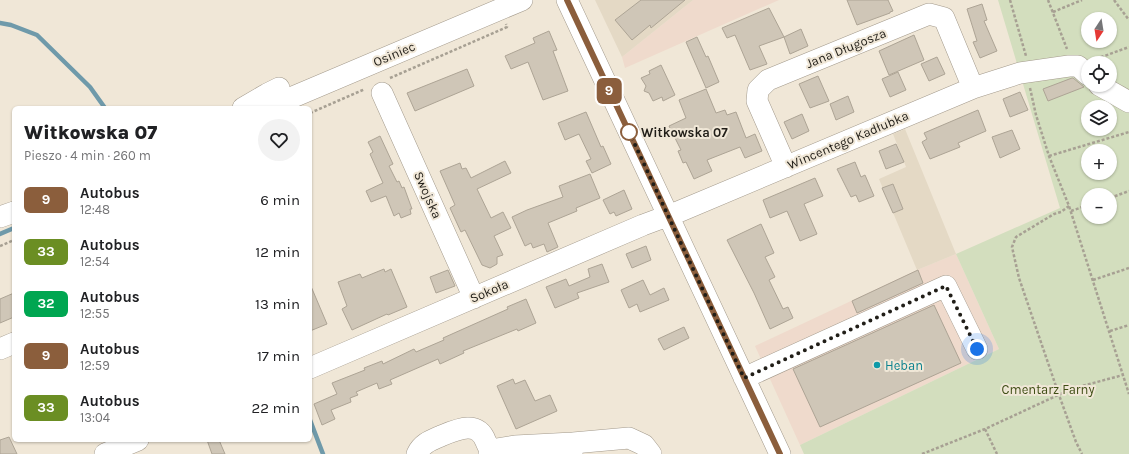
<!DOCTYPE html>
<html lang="pl">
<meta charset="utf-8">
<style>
:root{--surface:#fff;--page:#f2f2f2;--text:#202124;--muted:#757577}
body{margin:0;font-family:Karla,sans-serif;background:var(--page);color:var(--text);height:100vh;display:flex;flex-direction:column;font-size:15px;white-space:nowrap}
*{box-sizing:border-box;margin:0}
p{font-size:13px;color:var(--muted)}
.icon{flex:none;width:22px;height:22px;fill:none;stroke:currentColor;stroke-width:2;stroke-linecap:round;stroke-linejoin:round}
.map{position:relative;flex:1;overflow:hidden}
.drawer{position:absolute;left:12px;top:106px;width:300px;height:336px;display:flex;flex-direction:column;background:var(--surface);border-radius:6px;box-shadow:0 1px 3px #0004}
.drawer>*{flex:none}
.badge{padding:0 8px;border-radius:6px;font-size:14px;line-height:26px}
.needle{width:26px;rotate:192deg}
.fabs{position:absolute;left:1081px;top:12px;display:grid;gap:8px}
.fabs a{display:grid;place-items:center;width:36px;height:36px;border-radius:50%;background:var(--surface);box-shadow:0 1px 3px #0004;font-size:20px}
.you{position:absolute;width:20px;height:20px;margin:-10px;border:3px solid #fff;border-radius:50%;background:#1a73e8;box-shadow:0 0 0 6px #1a73e833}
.map>.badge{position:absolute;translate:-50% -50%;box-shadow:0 0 0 2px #fff}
.round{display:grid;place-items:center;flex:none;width:42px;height:42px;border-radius:21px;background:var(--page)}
.summary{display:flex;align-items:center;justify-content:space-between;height:68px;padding:0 12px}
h1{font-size:19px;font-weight:800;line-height:30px}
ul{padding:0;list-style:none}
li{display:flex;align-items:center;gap:12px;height:52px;padding:0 12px}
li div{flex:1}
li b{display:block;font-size:15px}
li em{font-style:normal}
li .badge{min-width:44px;font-weight:700;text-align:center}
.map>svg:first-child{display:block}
</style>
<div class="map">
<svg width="1129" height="454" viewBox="0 0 1129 454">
<rect width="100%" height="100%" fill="#f0e7d7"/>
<!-- commercial -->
<path fill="#efdacc" d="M693,0H779L625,68L622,57Z
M956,254L999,349L800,445L755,346L917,270Z"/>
<!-- industrial -->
<path fill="#e4d9c5" d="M595,0H693L622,57Z
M905,129L956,254L917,270L879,179L906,167L893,134Z"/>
<!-- green -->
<path fill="#d3debe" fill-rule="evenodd" d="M998,0H1129V454H804L800,445L999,349L956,254L1060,208ZM1088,19H1110V41H1088ZM1088,63H1110V85H1088ZM1088,107H1110V129H1088ZM1088,151H1110V173H1088ZM1088,195H1110V217H1088Z"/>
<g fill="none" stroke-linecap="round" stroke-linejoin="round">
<!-- stream -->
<path stroke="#6f9aaa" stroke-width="4.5" d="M0,23L11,25L37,35L90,87L105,108
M0,234L14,228
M310,420L323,454"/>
</g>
<!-- building -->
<path fill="#cfc6b7" stroke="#ada495" d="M641,0H685L651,28L650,25L632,40L615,20Z
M847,0H888L893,11L890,12V13L857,25Z
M982,4L987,20L984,21L997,51L980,58L973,42L977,41L967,9Z
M769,8L784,37L759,46L767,64L750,70L735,35L727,38L722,28Z
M801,29L808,46L790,54L784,37Z
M549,31L557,50L553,51L568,91L543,100L528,62L511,69L505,56L535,43L533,38Z
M914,35L924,60L889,75L879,51Z
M697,37L706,57L708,56L719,82L706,88L686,42Z
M937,57L945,74L929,81L921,64Z
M661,65L675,95L663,101L662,97L653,101L649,93L644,91L646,86L641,78L650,74L649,71Z
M467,69L474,86L415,111L407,93Z
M898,72L906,90L890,97L882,79Z
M818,76L829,101L810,108L799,84Z
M1072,78H1073L1084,87L1048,101L1043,89Z
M706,89L716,113L725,110L727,115L736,112L746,138L755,134L762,151L745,158L740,147L707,160L712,171L694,179L686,162L683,163L678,151L681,150L669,126L686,118L679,100Z
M1020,92L1028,110L1010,117L1003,99Z
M848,96L854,112L836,120L830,104Z
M978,110L986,131L958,143L960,147L930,159L922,142L927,139L924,133Z
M586,112L601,147L603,146L611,164L592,173L586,161L591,159L579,134L565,140L558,123Z
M802,114L809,131L792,139L784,122Z
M1012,130L1020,149L1000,158L992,137Z
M380,136L393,164L389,166L397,182L399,181L402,188L404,187L412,209H410L411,214L401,218L399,213L394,216L386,196L371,202L366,191L383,183L370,154L373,152L368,142Z
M896,144L904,162L886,169L879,151Z
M505,161L511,173L477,189L491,218L503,212L511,228L494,236L503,255L497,257V264L490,268L482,265L465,230L461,232L450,208L455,205L440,171L460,163L462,169L466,168L471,178Z
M855,162L861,177L865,175L874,196L859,202L856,195L851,197L837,169Z
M590,174L600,198L576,208L577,211L548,223L558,247L547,252L544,244L533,248L531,243L525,246L512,217L527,210L563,197L559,186Z
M815,178L823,196L804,204L817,234L800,241L787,211L770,218L763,200Z
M893,184L903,209L893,213L882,188Z
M624,190L632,209L616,216L614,212L610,214L603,200Z
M761,224L774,253L765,257L775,277L769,280L783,309L788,307L793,318L770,329L754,293L727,240Z
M646,246L651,260L632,268L626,254Z
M602,264L609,282L577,293L579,298L555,308L546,287L566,279L569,286L590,277L588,269Z
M384,269L385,272L391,269L407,307L388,315L387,314L352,330L342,309L347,306L338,282L360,274L362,278Z
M448,270L455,286L436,293L430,277Z
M918,270L923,283L857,313L852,301Z
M643,280L650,295L664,288L669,300L640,312L637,304L629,308L621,290Z
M310,284L327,324L310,331Z
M14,293V317L0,323V299Z
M526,299L536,323L518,331L517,329L463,351L464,353L440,364L438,359L390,380L392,384L379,389L377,383L356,392L358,395L350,398L351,402L331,410L335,419L322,425L314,404L337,394L332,383L365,370L364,368L382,361L383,364L414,349L416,352L444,340L443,338L508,309L507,307Z
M934,305L961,363L820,427L793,369Z
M684,327L689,338L664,350L658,339Z
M513,379L515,384L525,380L535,401L550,395L557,411L516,429L497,386Z
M9,437L17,454H0V440Z
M207,440H219L225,454H212Z"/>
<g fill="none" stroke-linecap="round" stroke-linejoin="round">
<defs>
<path id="minor" d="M567,0L780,454
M1099,85L1129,102
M382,93L474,298
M243,108L267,94L279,88
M267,108L522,0
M786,167L757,101L758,90L768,80L929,14L944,18L973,88
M0,217L14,212
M0,349L14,343
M310,368L643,225L678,212L973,88L1020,73L1069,66H1078L1088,75
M744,378L946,286L977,349
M490,450L515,446L573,443
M105,454L138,440
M417,454C422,443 432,440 441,436C458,429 478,420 486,442C488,446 490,450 489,454
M572,454L573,443L629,438L644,445L651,454"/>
</defs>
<!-- minor casing -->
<use href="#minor" stroke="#a39a8c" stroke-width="22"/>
<!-- path -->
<path stroke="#a7a093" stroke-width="2.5" stroke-dasharray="3 2" stroke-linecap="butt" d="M1010,0L1026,56
M1048,0L1067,49
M1114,0L1129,20
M1053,12L1082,0
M1096,59L1129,47
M390,78L507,27L506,24
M1030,88L1036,115L1049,156L1069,206L1129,394
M310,113L365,89
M1049,156L1129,132
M1110,198L1129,191
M1069,206L1061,212L1054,214L1016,237L1012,247L1019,278L1059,395L1076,442L1082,454
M1071,211L1088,205
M0,246L14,240
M1093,280L1129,268
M1110,331L1129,325
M985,429L997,454
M922,454L985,429L1071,389L1123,375"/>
<!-- minor -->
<use href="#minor" stroke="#fff" stroke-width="21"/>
</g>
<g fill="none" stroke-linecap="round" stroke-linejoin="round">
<defs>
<path id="line" d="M567,0L780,454"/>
</defs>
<!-- line casing -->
<use href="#line" stroke="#fff" stroke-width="9"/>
<!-- line -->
<use href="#line" stroke="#8b5e3c" stroke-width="6"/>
<!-- walk -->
<path stroke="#211e18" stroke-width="4" stroke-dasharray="0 7.2" d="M629,132L744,378L946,286L977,349"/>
</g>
<!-- markers -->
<circle fill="#fff" stroke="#8b5e3c" stroke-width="2" cx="629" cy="132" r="8"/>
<circle fill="#0f9aa8" stroke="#f0e7d7" stroke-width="1.5" cx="877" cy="365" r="4"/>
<g text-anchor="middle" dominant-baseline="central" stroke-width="4" stroke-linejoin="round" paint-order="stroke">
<!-- street labels -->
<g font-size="13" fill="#211e18" stroke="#f0e7d7">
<text transform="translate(846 48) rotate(-22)">Jana Długosza</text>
<text transform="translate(394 54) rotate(-23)">Osiniec</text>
<text transform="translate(848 140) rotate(-23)">Wincentego Kadłubka</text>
<text transform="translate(428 195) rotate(66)">Swojska</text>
<text transform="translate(489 291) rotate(-23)">Sokoła</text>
</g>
<!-- stop labels -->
<g font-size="13" font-weight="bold" fill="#211e18" stroke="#f0e7d7" text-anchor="start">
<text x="641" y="132">Witkowska 07</text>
</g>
<!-- culture labels -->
<g font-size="13" fill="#0d838f" stroke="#f0e7d7" text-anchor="start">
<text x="885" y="365">Heban</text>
</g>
<!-- park labels -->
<g font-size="13" fill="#3f4e15" stroke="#f0e7d7">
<text x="1048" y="389">Cmentarz Farny</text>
</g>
</g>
</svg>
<div class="fabs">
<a><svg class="needle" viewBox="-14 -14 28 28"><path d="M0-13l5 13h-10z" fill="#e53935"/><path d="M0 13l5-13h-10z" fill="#757577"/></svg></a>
<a><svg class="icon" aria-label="locate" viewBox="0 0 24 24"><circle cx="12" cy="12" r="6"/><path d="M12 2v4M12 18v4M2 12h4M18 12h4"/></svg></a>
<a><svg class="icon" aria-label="layers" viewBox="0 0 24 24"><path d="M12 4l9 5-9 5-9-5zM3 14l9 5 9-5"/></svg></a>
<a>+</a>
<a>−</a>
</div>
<div class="you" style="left:977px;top:349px"></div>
<b class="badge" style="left:609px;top:91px;background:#8b5e3c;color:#fff">9</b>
<section class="drawer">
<div class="summary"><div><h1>Witkowska 07</h1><p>Pieszo · 4 min · 260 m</p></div><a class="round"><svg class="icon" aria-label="heart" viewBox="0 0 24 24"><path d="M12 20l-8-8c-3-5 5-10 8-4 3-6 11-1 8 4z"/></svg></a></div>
<ul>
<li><span class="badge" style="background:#8b5e3c;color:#fff">9</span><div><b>Autobus</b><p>12:48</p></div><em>6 min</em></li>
<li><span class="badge" style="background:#6b8e23;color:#fff">33</span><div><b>Autobus</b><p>12:54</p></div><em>12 min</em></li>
<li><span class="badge" style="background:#00a651;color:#fff">32</span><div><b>Autobus</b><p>12:55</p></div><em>13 min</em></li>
<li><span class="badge" style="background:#8b5e3c;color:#fff">9</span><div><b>Autobus</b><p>12:59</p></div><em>17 min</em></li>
<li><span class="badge" style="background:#6b8e23;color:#fff">33</span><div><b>Autobus</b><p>13:04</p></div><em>22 min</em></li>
</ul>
</section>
</div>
